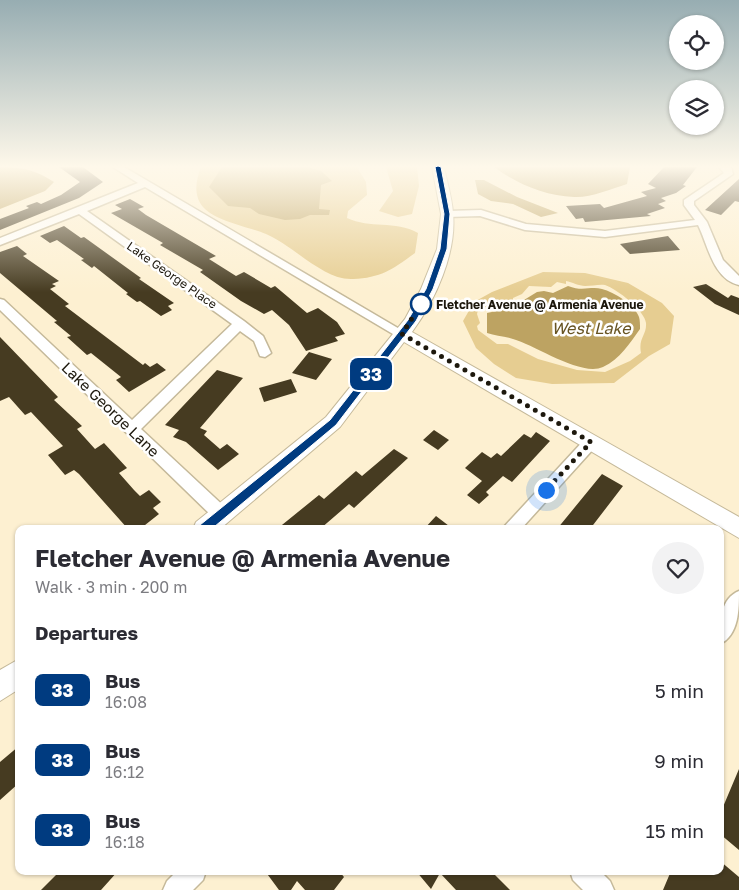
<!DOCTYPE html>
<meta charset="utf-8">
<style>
:root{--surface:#fff;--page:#f2f2f3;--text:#2b2b33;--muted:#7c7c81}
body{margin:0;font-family:"Golos Text",sans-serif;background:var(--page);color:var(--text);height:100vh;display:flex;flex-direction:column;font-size:19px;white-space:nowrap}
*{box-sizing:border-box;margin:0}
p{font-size:16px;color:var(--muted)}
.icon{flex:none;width:28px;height:28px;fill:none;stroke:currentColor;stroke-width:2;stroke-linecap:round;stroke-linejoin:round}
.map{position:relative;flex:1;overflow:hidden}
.panel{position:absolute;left:15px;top:525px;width:709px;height:350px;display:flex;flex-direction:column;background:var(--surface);border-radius:10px;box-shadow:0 1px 4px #0004}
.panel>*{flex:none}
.badge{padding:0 10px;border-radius:8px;font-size:18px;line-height:32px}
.fabs{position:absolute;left:669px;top:15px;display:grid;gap:10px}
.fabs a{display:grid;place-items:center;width:55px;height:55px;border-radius:50%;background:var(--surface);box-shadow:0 1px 4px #0004;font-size:25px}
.you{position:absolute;width:25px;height:25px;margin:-12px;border:4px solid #fff;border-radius:50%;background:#1a73e8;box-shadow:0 0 0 8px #1a73e833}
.map>.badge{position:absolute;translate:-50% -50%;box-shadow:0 0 0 2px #fff}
h2{padding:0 20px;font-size:19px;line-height:45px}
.round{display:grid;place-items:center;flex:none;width:52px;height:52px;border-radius:26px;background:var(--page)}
.head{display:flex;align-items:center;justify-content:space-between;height:85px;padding:0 20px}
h1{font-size:24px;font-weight:700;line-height:38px}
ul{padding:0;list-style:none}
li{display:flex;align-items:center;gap:15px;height:70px;padding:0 20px}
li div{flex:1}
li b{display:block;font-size:19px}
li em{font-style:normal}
li .badge{min-width:55px;font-weight:700;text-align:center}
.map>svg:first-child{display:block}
</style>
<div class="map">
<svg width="739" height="890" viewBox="0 0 739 890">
<rect width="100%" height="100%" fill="#fdf0d1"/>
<!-- green -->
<path fill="#e6cd91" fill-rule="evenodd" d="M201,167H357L366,182L367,195L348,211L347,218C370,229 395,220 418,233L415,253C393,269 381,278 353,279C324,281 293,245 266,234C249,227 215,221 203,207C193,195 196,180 201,167Z
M386,167H417L419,186L412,214L398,217L379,211L393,191Z
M543,272L585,273L628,283L662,303L674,316L670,344L649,356L614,383L552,384L516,378L494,364L476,348L463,321L474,302L492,292ZM566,281C572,282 579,286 585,286C592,286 599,284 605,285C617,289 645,311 646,323C647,335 638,338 641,353L630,361L605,372L577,370L538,359L508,344H497L478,330L477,326L480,323L477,314L479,306L488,307L513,301V298L522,294L529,286L551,287L557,282L566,284Z"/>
<!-- water -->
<path fill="#bda362" d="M0,167C22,167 36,170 54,182L45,191L0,209Z
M222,167H308L321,171L332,181L321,185L319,209L330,210L329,215H310L300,219L285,220L259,214L250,208L228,206L209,187Z
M494,167H630L627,184C611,189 590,198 574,197C545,196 517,184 494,167Z
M475,180H484L517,197L558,213L541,217L513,204L491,201L478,194Z
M568,286C583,292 590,286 602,289C614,292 635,305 639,317C640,320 640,325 640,329C630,343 620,359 603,367C581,377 535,345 513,339C504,336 495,336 487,333V313L511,308L537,292L544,291L553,293Z"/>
<!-- building -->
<path fill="#463b21" d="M59,167H83L103,182L79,198L0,230V219L29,208L26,206L37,202L41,204L61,195L80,182Z
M664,167H697L683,185L686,186L676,193L661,198L666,201L658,204L665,208L647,214L651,216L585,222L583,218L576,219L566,206L600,204L604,208L647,196L641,192L656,188L648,184Z
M739,179V202L735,201L721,215L705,210Z
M130,199L144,207L138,209L146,215L216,256L209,259L236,276L244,272L271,288L275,286L307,313L318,308L337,322L345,334L335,337L338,341L306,351L289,325L272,310L264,314L241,301L200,272L203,270L160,245L163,243L111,213L122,209L115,205Z
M64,226L81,238L84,237L141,278L139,279L174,303L168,306L172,310L161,316L140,301L137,302L126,294L128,293L94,266L92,268L81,260L84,259L57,240L50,243L40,236Z
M668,236L680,250L630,254L620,244Z
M17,246L27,254L23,256L59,281L52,284L56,286L50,289L69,304L65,306L143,365L145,363L150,367L157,363L166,370L129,392L116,380L121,377L91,353L87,355L67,337L71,336L54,322L57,321L0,273V252Z
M706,284L728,298L731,295L739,298V315L715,304L693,287Z
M0,337L58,397L54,400L82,426L77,429L95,449L104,443L127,468L119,473L134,490L140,496L149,490L161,502L153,508L159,514L140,529H128L79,474L74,470L65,475L48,455L63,446L31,412L25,415L9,397L0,401Z
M309,352L332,359L316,380L292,373Z
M217,370L243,378L200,428L207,431L204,435L220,449L227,444L239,454L218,470L186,442L173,437L179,430L165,425Z
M291,379L297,392L264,402L259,388Z
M434,430L449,440L438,450L423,440Z
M536,432L550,441L512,482L503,476L486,492L489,495L479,504L467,495L482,481L465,468L482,452L491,458L497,453L501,456L524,434L531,438Z
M394,449L408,458L354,508L349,504L320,529H277L319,495L324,499L356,471L362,476Z
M602,474L623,486L590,529H557Z
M436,516L453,529H424Z
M19,746V783L0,800V762Z
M739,769V850L720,834V814Z
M720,861L739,877V890H663L671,871H720Z
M60,871H118L101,890H41Z
M265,871H339L344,877L334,890H305L297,881L291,890H279Z
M416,871H491L510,890H456L440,873L431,889Z"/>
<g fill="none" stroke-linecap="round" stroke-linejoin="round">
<defs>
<path id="minor" d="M113,167H124L408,334L406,337H398L145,187L87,211L244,321L263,336L271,353L265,357L260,356L254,341L240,331L141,429L228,510L230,515L228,520L222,522L216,520L0,310V299L4,300L132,420L232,324L79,214L0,245V238L138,183Z
M719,167H731L733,174L694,201V205L707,222L723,260L739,276V285C713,279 708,245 698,225L605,237L525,230L480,216L447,217L442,214L447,211L481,210L526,224L605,231L695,220L684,205V200L724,173Z
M591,436L596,438L598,442L596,446L521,529H502L586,438Z
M739,591C739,609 739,635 720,644C720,625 719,599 739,591Z
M177,871H206L203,880L193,890H163L167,881Z
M570,871H600L610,881L614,890H583L573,880Z"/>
<path id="secondary" d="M432,167H444C447,182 452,198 453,213C457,253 435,301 412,332L739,517V538L404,342L340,427L220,529H193L196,522L326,417L405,319L421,289L437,249L441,214Z
M19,659V689L0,701V670Z"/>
</defs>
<!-- minor casing -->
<use href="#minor" stroke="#c5b99a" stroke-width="3"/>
<!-- secondary casing -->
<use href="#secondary" stroke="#c5b99a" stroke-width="2"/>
<!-- minor -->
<use href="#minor" fill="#fff" fill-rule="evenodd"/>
<!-- secondary -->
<use href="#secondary" fill="#fff" fill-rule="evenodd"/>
</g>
<!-- sky -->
<linearGradient id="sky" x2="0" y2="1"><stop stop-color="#97adb2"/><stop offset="0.57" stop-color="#fef8ea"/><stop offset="1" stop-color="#fef8ea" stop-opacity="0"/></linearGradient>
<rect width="739" height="292" fill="url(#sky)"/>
<!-- line -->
<path fill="#003b80" stroke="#fff" d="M438,166L441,167L450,214L447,249L433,289L416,321L336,425L208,532H200V525L330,420L408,320L426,289L440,249L444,214L435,167Z"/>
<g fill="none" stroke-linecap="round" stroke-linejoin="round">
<!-- walk -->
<path stroke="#1d180d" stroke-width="5" stroke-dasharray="0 9" d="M421,304L402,334L591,442L546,490"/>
</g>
<!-- markers -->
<circle fill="#fff" stroke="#003b80" stroke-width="2.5" cx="421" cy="304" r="10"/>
<g text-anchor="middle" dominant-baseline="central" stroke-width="5" stroke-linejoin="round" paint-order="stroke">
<!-- far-street labels -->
<g font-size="12" fill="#1d180d" stroke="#fff">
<text transform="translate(172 275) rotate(35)">Lake George Place</text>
</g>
<!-- far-stop labels -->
<g font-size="12" font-weight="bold" fill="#1d180d" stroke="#fff" text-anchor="start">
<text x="436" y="304">Fletcher Avenue @ Armenia Avenue</text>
</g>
<!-- street labels -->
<g font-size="15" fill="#1d180d" stroke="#fff">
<text transform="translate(111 409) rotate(44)">Lake George Lane</text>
</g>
<!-- water labels -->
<g font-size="16" font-style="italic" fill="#675322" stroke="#fff">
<text x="591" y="328">West Lake</text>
</g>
</g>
</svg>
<div class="fabs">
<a><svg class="icon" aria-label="locate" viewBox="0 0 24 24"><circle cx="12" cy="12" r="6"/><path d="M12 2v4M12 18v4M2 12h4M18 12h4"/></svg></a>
<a><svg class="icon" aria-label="layers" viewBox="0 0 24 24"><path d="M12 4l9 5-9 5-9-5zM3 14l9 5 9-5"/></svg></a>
</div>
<div class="you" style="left:546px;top:490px"></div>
<b class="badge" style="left:371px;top:374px;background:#003b80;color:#fff">33</b>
<section class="panel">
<div class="head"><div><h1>Fletcher Avenue @ Armenia Avenue</h1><p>Walk · 3 min · 200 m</p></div><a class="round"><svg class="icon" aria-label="heart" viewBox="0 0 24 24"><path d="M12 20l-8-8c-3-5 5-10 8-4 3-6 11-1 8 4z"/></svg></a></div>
<h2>Departures</h2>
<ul>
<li><span class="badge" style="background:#003b80;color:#fff">33</span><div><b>Bus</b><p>16:08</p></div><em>5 min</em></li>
<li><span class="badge" style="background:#003b80;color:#fff">33</span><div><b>Bus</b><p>16:12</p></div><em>9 min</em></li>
<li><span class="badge" style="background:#003b80;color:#fff">33</span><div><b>Bus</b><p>16:18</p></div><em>15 min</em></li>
</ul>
</section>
</div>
